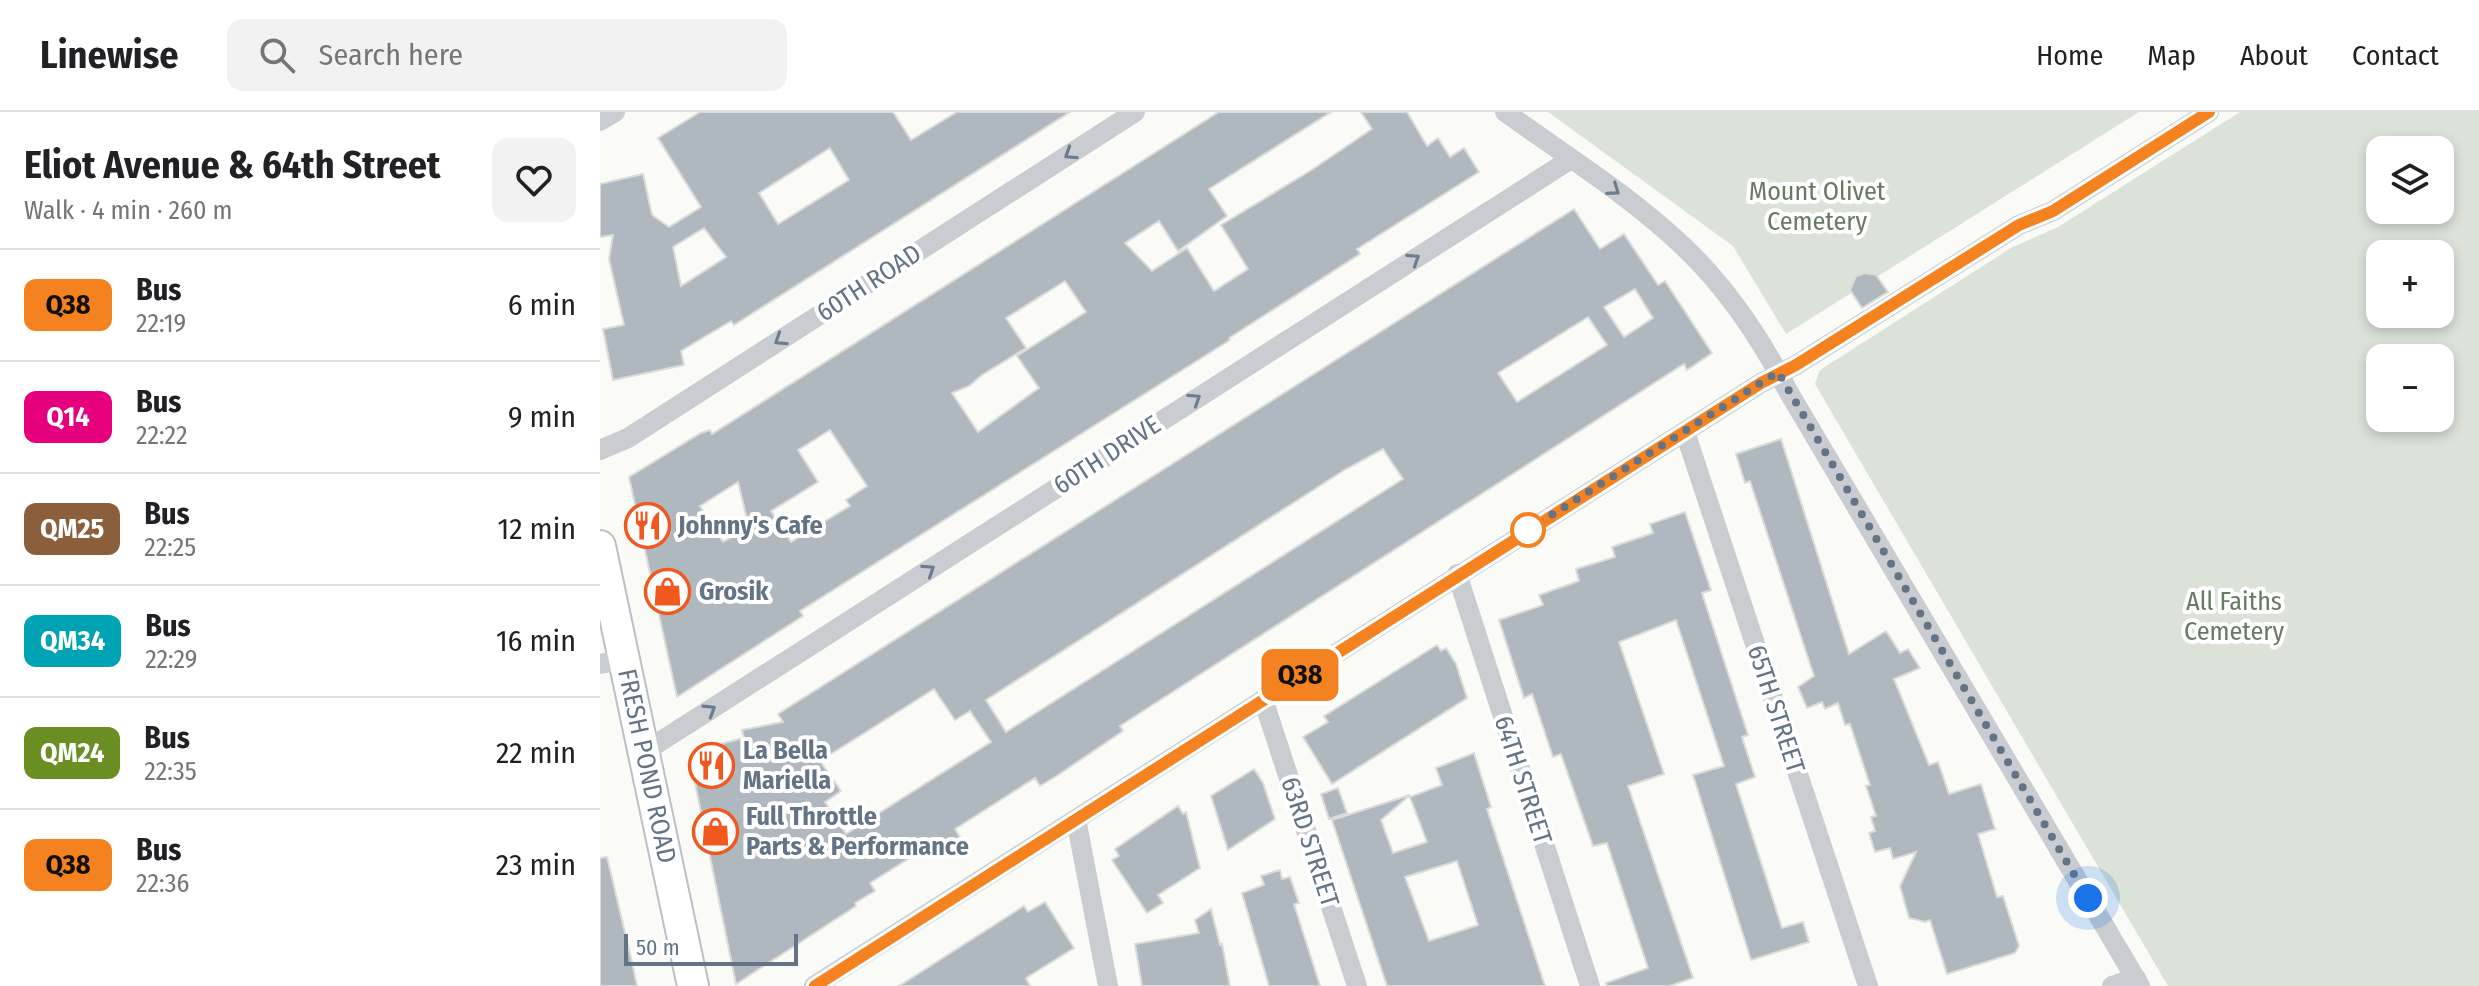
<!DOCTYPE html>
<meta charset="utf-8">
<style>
:root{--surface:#fff;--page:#f2f2f2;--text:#202124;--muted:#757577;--line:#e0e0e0}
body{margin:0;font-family:"Fira Sans Condensed",sans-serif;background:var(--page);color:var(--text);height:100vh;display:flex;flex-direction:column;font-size:30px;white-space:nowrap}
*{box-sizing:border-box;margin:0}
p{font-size:26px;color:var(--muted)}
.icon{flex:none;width:44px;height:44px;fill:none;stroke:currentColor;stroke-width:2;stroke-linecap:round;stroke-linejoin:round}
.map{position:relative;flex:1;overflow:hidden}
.details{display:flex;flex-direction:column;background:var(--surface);width:600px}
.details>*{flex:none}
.badge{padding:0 16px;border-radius:12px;font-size:28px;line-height:52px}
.tools{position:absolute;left:1766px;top:24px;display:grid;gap:16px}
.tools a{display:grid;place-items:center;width:88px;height:88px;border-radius:16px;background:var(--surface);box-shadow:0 4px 12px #0003;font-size:40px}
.scale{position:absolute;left:24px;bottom:20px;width:174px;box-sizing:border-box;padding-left:8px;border:4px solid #627485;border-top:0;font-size:22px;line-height:28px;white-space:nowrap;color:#627485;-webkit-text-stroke:6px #fff;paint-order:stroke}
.you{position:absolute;width:40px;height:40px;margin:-20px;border:6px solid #fff;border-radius:50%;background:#1a73e8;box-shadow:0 0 0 12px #1a73e833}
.map>.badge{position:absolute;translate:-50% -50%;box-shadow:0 0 0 4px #fff}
.round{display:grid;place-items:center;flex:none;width:84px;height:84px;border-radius:16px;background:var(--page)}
.summary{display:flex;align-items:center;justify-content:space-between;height:136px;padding:0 24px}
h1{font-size:38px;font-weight:700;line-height:60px}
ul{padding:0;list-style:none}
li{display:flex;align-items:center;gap:24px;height:112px;padding:0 24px;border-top:2px solid var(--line)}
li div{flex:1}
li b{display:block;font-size:30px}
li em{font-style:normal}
li .badge{min-width:88px;font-weight:700;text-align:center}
header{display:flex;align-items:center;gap:48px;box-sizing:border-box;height:112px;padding:0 40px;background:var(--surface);border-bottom:2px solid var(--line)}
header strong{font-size:38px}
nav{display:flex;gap:44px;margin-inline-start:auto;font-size:28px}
.search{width:560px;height:72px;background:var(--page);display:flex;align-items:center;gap:20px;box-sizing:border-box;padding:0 28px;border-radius:16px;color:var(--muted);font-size:30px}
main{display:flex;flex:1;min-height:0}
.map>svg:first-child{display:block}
</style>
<header>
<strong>Linewise</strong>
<div class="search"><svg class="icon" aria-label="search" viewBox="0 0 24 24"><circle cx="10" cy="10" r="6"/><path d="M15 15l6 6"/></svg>Search here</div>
<nav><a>Home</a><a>Map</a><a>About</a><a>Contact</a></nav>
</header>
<main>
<section class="details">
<div class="summary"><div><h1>Eliot Avenue &amp; 64th Street</h1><p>Walk · 4 min · 260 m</p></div><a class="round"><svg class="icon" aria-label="heart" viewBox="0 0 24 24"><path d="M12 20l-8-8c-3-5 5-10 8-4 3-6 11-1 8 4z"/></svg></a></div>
<ul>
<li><span class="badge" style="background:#f58220;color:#111">Q38</span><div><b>Bus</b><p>22:19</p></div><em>6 min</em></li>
<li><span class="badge" style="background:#e6007e;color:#fff">Q14</span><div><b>Bus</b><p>22:22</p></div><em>9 min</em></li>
<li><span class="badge" style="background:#8b5e3c;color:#fff">QM25</span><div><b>Bus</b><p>22:25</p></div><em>12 min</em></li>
<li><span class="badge" style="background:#00a3b4;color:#fff">QM34</span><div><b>Bus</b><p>22:29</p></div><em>16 min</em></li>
<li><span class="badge" style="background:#6b8e23;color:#fff">QM24</span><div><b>Bus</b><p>22:35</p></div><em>22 min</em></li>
<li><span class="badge" style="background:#f58220;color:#111">Q38</span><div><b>Bus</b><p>22:36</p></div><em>23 min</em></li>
</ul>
</section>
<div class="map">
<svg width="1879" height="874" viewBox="0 0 1879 874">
<rect width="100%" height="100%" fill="#fafaf7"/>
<!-- green -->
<path fill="#dbe2d8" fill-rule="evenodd" d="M948,0H1539L1186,222L1133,134Z
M1640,0H1879V874H1568L1215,272L1220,258L1411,136L1458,115ZM1840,38V98H1780V38ZM1840,142V202H1780V142ZM1840,246V306H1780V246Z"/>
<!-- building -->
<path fill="#afb8bf" stroke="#dbdcd9" stroke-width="2" fill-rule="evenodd" d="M100,0H293L311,28L357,0H470L134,213L131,209L81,239L84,253L13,268L3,217L24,213L9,147L13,123L0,125V72L43,62L52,103L69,115L101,95L58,26ZM230,36L249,68L178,112L159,81ZM104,116L126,145L81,174L73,135Z
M619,0H731L609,77L627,104L578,139L559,109L525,131L552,159L587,136L614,179L648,157L621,113L710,59L772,17L761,0H807L827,34L838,26L850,45L864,36L879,60L757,137L760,142L629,226L630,228L200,499L203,504L77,585L29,365L101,321L110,318L112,322ZM465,169L486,200L417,244L439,276L378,320L352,281L369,274L382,263L426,236L406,206ZM230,318L267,374L246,388L250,394L191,430L171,399L218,370L198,338ZM138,370L149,415L123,430L100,394Z
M974,97L1000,137L1024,122L1058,173L1065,169L1112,241L1087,258L1084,252L543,599L520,614L523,619L458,663L440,674L435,666L355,717L360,725L334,742L329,734L270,771L275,779L255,791L256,794L136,872L91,651L124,631L144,626L142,618L183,610L178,602ZM1035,177L1053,206L1024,225L1004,195ZM988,205L1007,233L917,290L898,261ZM783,337L803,367L406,620L386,588L746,357ZM334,577L355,608L370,599L391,630L246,722L225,690L241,679L220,649Z
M1265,161L1276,163L1288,180L1262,196L1250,178L1256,164Z
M1181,327L1249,542L1286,519L1300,541L1308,537L1320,556L1294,567L1329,653L1338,650L1349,682L1381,672L1395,717L1378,722L1397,785L1403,784L1419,834L1415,841L1347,862L1330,808L1325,810L1309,806L1300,774L1316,740L1293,747L1290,736L1275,740L1269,721L1275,719L1271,705L1276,704L1266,674L1270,673L1250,612L1245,613L1238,591L1225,597L1222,590L1207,596L1198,575L1214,564L1150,369L1145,371L1136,342Z
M1085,400L1111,478L1102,481L1148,623L1142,625L1155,665L1136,672L1182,816L1203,810L1209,830L1151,848L1093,663L1124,654L1076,508L1019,530L1064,662L1028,674L1093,866L1070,874H1007L1006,871L1048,856L1007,731L993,734L961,642L953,645L932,582L924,586L899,508L943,493L939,483L979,469L976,457L1015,445L1012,435L1053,421L1050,412Z
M837,533L841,539L846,536L856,552L867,586L732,672L703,625L728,610L724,604Z
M874,641L891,695L887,697L945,874H787L732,708L810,683L781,708L793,741L827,730L810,685L842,673L836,656ZM857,749L878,813L829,829L805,765Z
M654,657L663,671L675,707L628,738L611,684Z
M738,676L747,701L729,707L721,682Z
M578,694L583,702L586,700L600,756L558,783L563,791L547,801L512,748L519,744L515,737Z
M7,745L31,846L37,874H0V746Z
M680,758L682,767L690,765L699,791L694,792L720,874H669L642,781L664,773L661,764Z
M445,790L474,836L426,866L430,874H299L424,794L428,800Z
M611,797L620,833L622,832L630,874H542L535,832L599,821L595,808Z"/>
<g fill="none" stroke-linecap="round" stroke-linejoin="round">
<defs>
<path id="secondary" d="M0,434L93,874"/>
</defs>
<!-- secondary casing -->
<use href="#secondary" stroke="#bbc0c5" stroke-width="34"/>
<!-- street -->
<path stroke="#c9cdd1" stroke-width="20" d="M905,0C966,44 1031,84 1085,136C1128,177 1161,227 1188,279L1540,874
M0,9L15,0
M1085,320L1268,874
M0,338L28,326L535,0
M857,462L990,874
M0,552L24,548
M663,587L757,874
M44,640L971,47
M476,707L508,874
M214,874L1161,271L1196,253L1419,113L1453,99L1609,0
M1512,874L1536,866"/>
<!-- secondary -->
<use href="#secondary" stroke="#fff" stroke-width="30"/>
</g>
<!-- one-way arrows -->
<defs><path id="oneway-chevron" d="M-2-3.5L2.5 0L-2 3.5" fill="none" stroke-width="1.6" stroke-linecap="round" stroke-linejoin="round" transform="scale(2)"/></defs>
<g stroke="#6c7d8d">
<use href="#oneway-chevron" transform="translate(470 42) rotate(147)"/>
<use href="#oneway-chevron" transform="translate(1014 78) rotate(35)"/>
<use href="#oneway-chevron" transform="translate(814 147) rotate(-33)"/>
<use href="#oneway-chevron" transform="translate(180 228) rotate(147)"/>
<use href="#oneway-chevron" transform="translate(595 287) rotate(-33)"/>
<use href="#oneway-chevron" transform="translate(329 458) rotate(-33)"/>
<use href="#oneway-chevron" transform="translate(110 598) rotate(-32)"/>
</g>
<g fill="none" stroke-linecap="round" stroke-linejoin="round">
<defs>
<path id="line" d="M215,874L1161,271L1196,253L1419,113L1453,99L1609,0"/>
</defs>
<!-- line casing -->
<use href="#line" stroke="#fff" stroke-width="18"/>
<!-- line -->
<use href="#line" stroke="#f58220" stroke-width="12"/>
<!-- walk -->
<path stroke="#627485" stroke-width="8" stroke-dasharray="0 14.4" d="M928,418L1178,260L1488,786"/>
</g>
<!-- icons -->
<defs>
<symbol id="restaurant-ring" viewBox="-11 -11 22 22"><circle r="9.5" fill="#fff" stroke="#f15820" stroke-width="1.5"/><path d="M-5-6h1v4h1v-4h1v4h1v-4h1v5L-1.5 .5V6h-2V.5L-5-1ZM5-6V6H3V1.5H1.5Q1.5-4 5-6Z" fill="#f15820"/></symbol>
<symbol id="shop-ring" viewBox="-11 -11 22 22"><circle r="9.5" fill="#fff" stroke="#f15820" stroke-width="1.5"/><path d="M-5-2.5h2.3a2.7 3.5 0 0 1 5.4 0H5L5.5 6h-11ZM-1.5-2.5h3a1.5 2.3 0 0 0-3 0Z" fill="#f15820"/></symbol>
</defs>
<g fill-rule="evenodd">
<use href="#restaurant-ring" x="22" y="388" width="51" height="51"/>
<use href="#shop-ring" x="42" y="454" width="51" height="51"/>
<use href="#restaurant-ring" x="86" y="628" width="51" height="51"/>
<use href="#shop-ring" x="90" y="694" width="51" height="51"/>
</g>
<!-- markers -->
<circle fill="#fff" stroke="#f58220" stroke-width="4" cx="928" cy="418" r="16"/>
<g text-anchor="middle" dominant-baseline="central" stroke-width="8" stroke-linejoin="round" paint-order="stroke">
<!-- park labels -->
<g font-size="26" fill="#667b62" stroke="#fff">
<text x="1217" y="79">Mount Olivet<tspan x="1217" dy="30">Cemetery</tspan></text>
<text x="1634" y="489">All Faiths<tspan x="1634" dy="30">Cemetery</tspan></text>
</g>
<!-- street labels -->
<g font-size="26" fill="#627485" stroke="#fff">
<text transform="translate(269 171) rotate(-33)">60TH ROAD</text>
<text transform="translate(507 343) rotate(-33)">60TH DRIVE</text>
<text transform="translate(1176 597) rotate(72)">65TH STREET</text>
<text transform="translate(47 654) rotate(78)">FRESH POND ROAD</text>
<text transform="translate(923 668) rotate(72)">64TH STREET</text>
<text transform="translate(710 730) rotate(72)">63RD STREET</text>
</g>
<!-- poi labels -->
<g font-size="26" font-weight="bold" fill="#627485" stroke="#fff" text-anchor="start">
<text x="78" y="413">Johnny's Cafe</text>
<text x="99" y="479">Grosik</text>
<text x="143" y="638">La Bella<tspan x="143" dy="30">Mariella</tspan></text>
<text x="146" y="704">Full Throttle<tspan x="146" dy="30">Parts &amp; Performance</tspan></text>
</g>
</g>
</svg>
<div class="tools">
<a><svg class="icon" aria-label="layers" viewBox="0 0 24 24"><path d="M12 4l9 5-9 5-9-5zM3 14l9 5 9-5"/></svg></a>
<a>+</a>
<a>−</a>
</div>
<div class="scale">50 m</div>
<div class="you" style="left:1488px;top:786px"></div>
<b class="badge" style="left:700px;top:563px;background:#f58220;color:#111">Q38</b>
</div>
</main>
